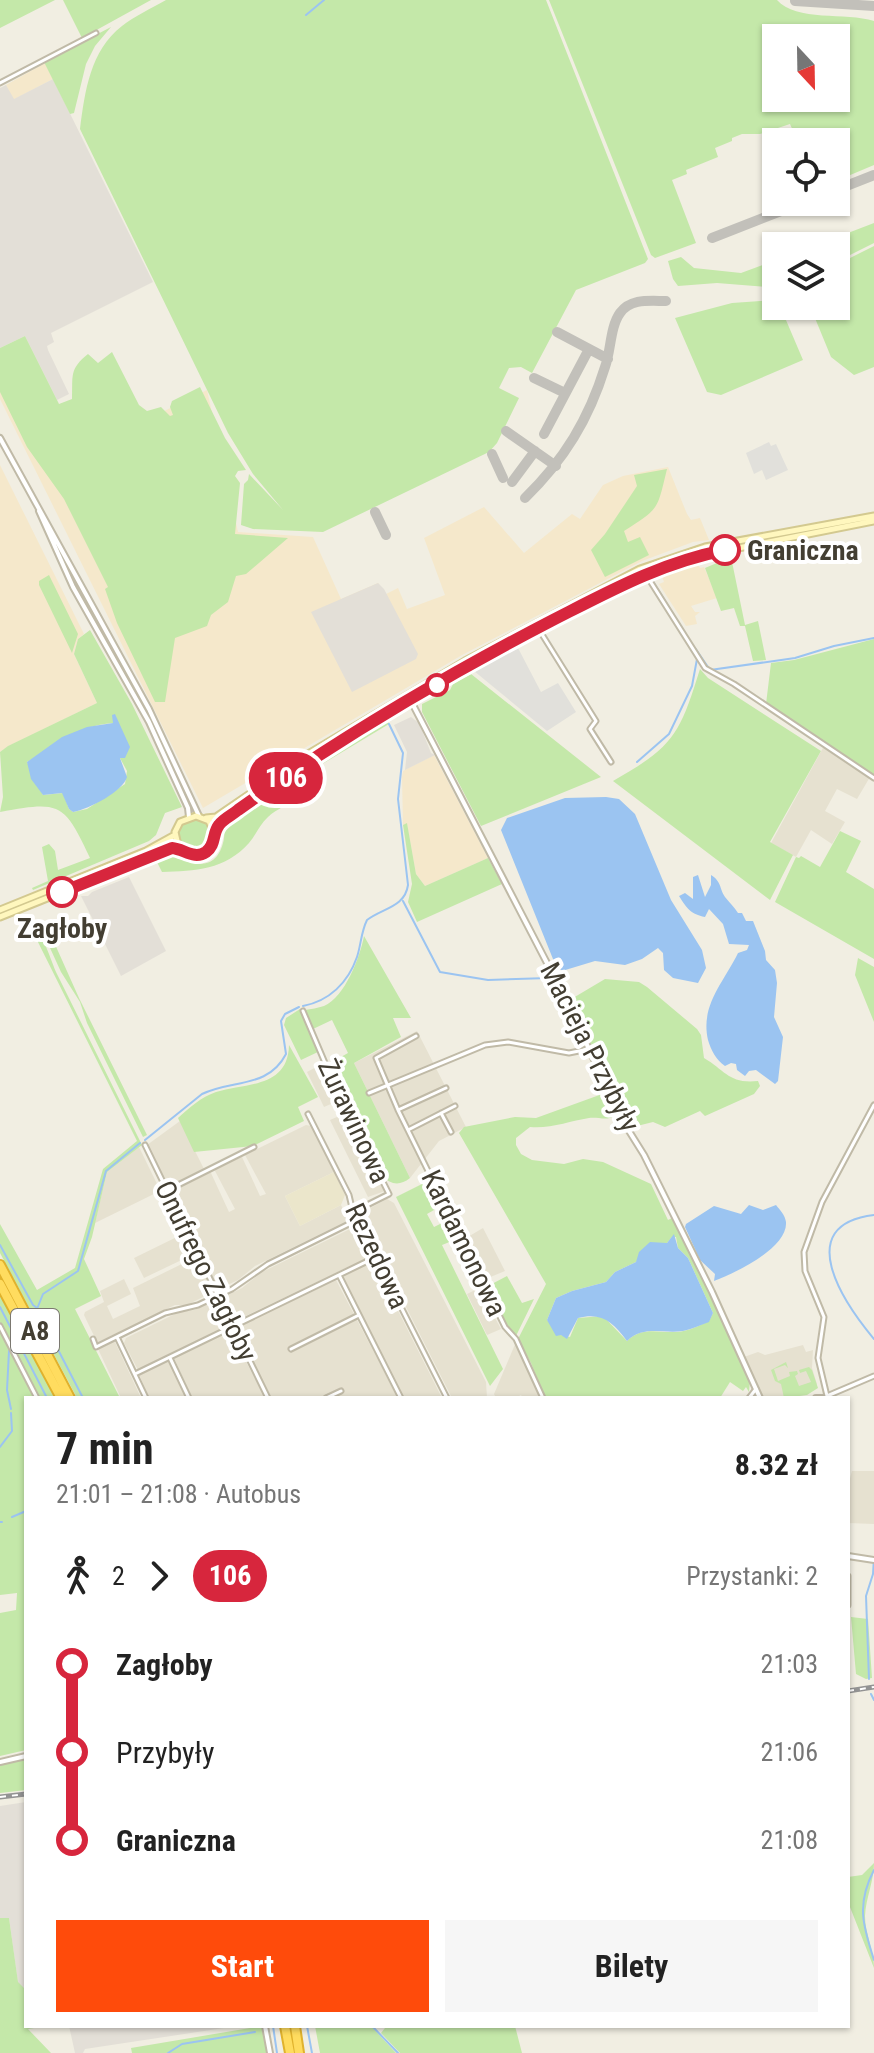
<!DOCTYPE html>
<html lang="pl">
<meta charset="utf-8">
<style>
:root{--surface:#fff;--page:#f6f6f6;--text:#222;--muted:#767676;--accent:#ff4b0b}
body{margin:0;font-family:"Roboto Condensed",sans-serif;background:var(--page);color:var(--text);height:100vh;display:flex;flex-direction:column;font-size:30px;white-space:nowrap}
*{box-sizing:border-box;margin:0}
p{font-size:26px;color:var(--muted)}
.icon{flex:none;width:44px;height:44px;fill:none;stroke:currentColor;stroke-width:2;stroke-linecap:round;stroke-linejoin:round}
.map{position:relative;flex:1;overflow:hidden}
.sheet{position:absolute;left:24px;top:1396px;width:826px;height:632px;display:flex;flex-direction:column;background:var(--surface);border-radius:0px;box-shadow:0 2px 6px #0004}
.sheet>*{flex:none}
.badge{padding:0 16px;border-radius:26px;font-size:28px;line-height:52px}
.needle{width:52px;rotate:158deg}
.controls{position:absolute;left:762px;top:24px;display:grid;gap:16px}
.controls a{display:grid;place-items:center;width:88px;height:88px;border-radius:0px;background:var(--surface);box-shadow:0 2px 6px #0004;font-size:40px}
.map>.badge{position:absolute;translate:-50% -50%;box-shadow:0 0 0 4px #fff}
.legs{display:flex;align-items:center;gap:12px;height:88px;padding:0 32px;font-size:26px}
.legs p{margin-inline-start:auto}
.headline{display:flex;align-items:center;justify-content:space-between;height:136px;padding:0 32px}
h1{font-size:44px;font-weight:700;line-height:60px}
.button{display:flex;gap:16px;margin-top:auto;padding:16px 32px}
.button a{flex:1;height:92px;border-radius:0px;background:var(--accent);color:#fff;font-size:32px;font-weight:700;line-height:92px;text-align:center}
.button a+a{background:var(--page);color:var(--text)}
ul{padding:0 32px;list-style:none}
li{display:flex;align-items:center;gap:28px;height:88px;font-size:30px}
li i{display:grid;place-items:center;width:12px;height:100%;margin:0 10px;background:currentColor}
li i::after{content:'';width:20px;height:20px;margin:-10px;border:6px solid;border-radius:50%;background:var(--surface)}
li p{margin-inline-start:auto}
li:first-child i{background:linear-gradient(#0000 50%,currentColor 0)}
li:last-child i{background:linear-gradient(currentColor 50%,#0000 0)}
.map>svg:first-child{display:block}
</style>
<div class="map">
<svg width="874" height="2053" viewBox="0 0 874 2053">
<rect width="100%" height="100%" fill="#f1eee2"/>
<!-- residential -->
<path fill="#e6e1d0" d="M824,746L870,777L857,799L837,789L825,811L845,822L832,844L811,830L796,857L771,843Z
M417,1031L466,1127L439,1141L410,1178L354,1063Z
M322,1064L340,1100L324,1107L307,1072Z
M346,1113L385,1191L368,1197L330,1120Z
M180,1121L204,1169L168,1187L147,1145Z
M306,1125L311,1126L334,1172L285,1196L300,1226L341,1205L347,1218L345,1222L255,1266L238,1280L217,1290L169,1191L208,1172L211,1173L229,1212L235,1209L215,1171L216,1168L242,1157L260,1196L266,1194L245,1155Z
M139,1147L159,1188L158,1192L95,1223L107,1172Z
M387,1199L394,1203L486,1382L487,1398H452L359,1214Z
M352,1228L356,1229L369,1257L233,1322L223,1301L224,1297L242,1288L262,1272Z
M483,1228L505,1271L488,1278H486L466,1238Z
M185,1233L192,1255L144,1278L134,1258Z
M192,1259L200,1264L213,1292L187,1305H175L98,1342L96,1340L84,1315L85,1312L104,1302L100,1291L124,1279L131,1294L107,1306L113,1319L140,1306L133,1288Z
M373,1261L442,1398H403L343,1278L344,1275Z
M336,1280L398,1398H270L237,1330L238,1327Z
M479,1288L501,1329L487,1335L467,1294Z
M214,1301L219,1303L229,1326L138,1370L124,1343L126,1338L179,1312L194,1310Z
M230,1331L265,1398H192L174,1358Z
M113,1342H115L141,1398H121L98,1349Z
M516,1342L542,1398H523L521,1395L515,1398H496L494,1394Z
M803,1345L806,1352L813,1350L812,1368L817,1384L807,1392L791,1398H764L744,1357L758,1352L765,1355Z
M167,1361L170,1362L187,1398H149L139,1374Z
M852,1471H874V1524L848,1523V1486Z"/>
<!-- commercial -->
<path fill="#f5e8cb" d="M45,63L53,79L13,100L6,85Z
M0,348L25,425L146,420L207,390L238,532L313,537L341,599L378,583L386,594L398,588L407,609L445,595L424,538L484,507L524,553L572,514L580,519L603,485L623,476L668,467L687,514L691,520L700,518L709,540L693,542L642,561L462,655L203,808L0,399Z
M0,465L84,634L78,639L74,654L97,703L9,746L0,752Z
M697,562L700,568L704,567L717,598L691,606L695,612H700L695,616L697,624L686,626L659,584L664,582L662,576Z
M434,755L488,858L425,886L416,874L407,824L403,825L402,777L403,771Z"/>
<!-- industrial -->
<path fill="#e3dfd7" d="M53,79L153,282L51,333L54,342L47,346L48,350L69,394L57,400L25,336L0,348V88L6,85L14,99Z
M378,583L384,589L418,654L416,659L352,692L311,612Z
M411,717L419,723L431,753L435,755L405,770L407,752L394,725Z
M129,877L166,951L121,976L81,896H88L92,892Z
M26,1802V1990L18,1983L9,1918H0V1806Z
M69,2026H237L85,2049L83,2053H75Z"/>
<!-- education -->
<path fill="#ebe6cb" d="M334,1172L345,1195L341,1205L300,1226L285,1196Z"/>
<!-- green -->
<path fill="#c4e8a9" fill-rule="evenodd" d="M0,0H55L0,28Z
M63,0H151L82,38Z
M166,0H546L648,259L645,263L576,290L532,373L521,367L509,368L499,388L519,398L497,443L489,452L323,532L253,529L241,525L244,484L248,480L249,474L283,510L253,474L228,433L80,129C85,91 90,51 122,26C135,16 152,8 166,0Z
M549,0H777C796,22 846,12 874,21V165L836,181V142H798L790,124L760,134H742L732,138V141L715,148L718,157L686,170L687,174L672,180L696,243L655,258L651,255ZM776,38H836V98H776Z
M111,27L95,46L86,64L74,113L70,114L44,62Z
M874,223V243L836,262V246H814Z
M874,246V367L854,375L831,357L810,306H836V265Z
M681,257L694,268L741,273L776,260V285L767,287L717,283L678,286L673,279L668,261Z
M776,300V306H780L803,360L721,395L707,392L675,318L732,303Z
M25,336L59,404L72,399C73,376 69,369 88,354L98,363L112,352L139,405L147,411L161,407L170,416L173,415L170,407L172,401L200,387L225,438L246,470L238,471L235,476L240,483L235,534L288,538L246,574L236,576L228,602L211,615L207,626L175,638L165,702H155L117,623L105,589L108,587L64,499L27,447L0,392V348Z
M667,469C657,510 660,508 624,531L628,542L640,537L649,555L605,577L591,550L605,534L637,486L634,475Z
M731,557L745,625L758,621L766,660L753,661L745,626H740L734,608L721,611L705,568Z
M49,575L78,634L72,653L39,585V581Z
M90,630L132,704L182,807L165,813L156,835L149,841L33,890L32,888L48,881L42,847L49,844L55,851L58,870L90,858C64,802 60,801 0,812L3,797L0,752L8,746L97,703L74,654L78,639ZM114,720L125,758H120L127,771L125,784L87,809L73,812L69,809L63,793L43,795L27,762C58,744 76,726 113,723Z
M874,639V776L766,704L771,663L794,660Z
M700,669L708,678L821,751L770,842L793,855L770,900L613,781C674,746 679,736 700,669Z
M471,674L601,777L481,826L422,712V704L450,690L453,684Z
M400,714L388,721L389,724L309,772C302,780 303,786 298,795C293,803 276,809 268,817C260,824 256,835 249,843C225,870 195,871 162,872L157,862L118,878L171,856C187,861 214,876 223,843C225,837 224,829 225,825L322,760Z
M178 835a17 17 0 1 1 34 0a17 17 0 1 1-34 0Z
M407,823L416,874L425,886L488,858L502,884L417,922L408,902L412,884L403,825Z
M840,831L861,841L846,872L874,889V959L775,902L796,857L799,858L801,856L820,867Z
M29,919C42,931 49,955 56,972L142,1145L107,1172L92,1237L84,1259L101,1296L75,1309L120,1398H77L0,1253V1224L37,1290L75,1268L103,1169L137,1141L27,920Z
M45,922L79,998L147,1135L143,1137L87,1023L80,1002L61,972L40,926L41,923Z
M364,936L411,1018H393L401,1037L354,1063L410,1178C400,1186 391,1185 382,1176L330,1067L332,1062L348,1053L332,1020L313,1029L305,1010C311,1009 318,1008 324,1006C345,997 360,957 364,936Z
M858,958L874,967V1022L855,975Z
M605,979L639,982L647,987L697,1029L701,1035L704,1058C726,1071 729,1084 758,1081L760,1086L754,1094L705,1116L700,1111L665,1127L653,1122L633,1127L571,1005L573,998Z
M300,1009L320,1051L301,1060L284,1025L286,1018Z
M289,1045L318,1097L298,1107L304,1121L253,1146L194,1152L178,1118C189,1108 201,1097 216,1092C246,1083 288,1088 289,1045Z
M605,1093L614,1116C607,1121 599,1117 589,1118C570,1121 550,1129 530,1127L516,1138V1145L521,1154L532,1160L564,1164L583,1159L603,1162L651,1184L668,1220L672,1218L718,1307L750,1380L749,1392L746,1387L743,1391L730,1382L720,1398H545L531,1363L518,1339L546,1284L459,1133L464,1127L515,1117L536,1118ZM672,1237H676L678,1248L688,1258L713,1313L709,1321C698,1326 689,1331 677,1332C658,1333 642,1326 627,1341L603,1316L578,1318L570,1337L561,1335L547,1320L556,1298L572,1291L606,1282L615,1272L636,1262L655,1243H667Z
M428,1181L441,1206L427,1214L434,1227L448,1220L457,1239L442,1245L503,1369L490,1386L396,1197Z
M507,1276L522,1303L534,1299L516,1336L509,1329L488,1286Z
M0,1295L55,1398H38L0,1322Z
M0,1330L34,1397L26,1398V1750L0,1756V1613L16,1610L17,1593L0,1595Z
M786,1362L788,1368L785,1365L774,1369L778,1381L790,1376L789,1372L797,1371L798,1374L795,1376L799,1386L811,1382L806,1371L800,1373L799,1370L809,1367L812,1370L818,1388L807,1395L784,1398L781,1384L775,1381L771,1370Z
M851,1617L868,1619L872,1678L866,1679L856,1674Z
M26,1758V1790L0,1793V1764Z
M874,1863C874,1881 866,1897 865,1916C865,1934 874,1950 874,1968L848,1902V1877L862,1875Z
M0,1918H9L18,1982L26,1990V2026H46L28,2029L51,2053H0Z
M262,2026L268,2053H132L131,2048Z
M315,2026H371L396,2053H320Z
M374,2026H515L522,2053H400L381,2033L385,2028Z"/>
<!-- parking -->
<path fill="#e1e0db" d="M769,442L771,446L776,444L788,470L766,480L762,470L754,474L746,453Z
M518,648L541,692L558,683L576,712L547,731L474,671Z"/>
<!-- water -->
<path fill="#9bc4f1" d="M115,714L130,747L125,758H120L127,777C123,791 90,809 73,812L69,809L62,793L43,795L31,779L27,762L62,737L87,727L113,723L112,715Z
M606,797L619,799L635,814L671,900L702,950L706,968L698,983L673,978L664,970L663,953L658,948L642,959L625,965L595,961L562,971L555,964L501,830L507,818L565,798Z
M698,875L705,897L711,885V875C722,882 719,888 725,897C730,903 734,907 738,913H742L746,921H753L765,951L766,960L775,970L777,983L774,1017L783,1037L778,1081L775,1084L756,1070L749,1071L745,1076L737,1070L736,1064L731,1063L725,1066C716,1060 711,1050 708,1040C700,1005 724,982 738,953L747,950L749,945L729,944L723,924L709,909L705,917C691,914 687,909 679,896L685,893L693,899V877Z
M749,1205L763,1210L776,1205C780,1210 785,1215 786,1222C788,1248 735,1273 714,1281L715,1274L700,1260L685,1227L686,1224L714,1206L741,1214Z
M674,1234L678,1248L688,1258L713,1313L709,1322C700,1325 692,1329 683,1331C662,1334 644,1325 627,1341C613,1322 602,1312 578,1318L567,1339L561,1335L556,1336L547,1320L556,1298L572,1291L606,1282L615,1272L636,1262L639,1252L650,1242L667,1243Z"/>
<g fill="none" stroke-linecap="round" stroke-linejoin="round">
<!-- stream -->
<path stroke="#9bc4f1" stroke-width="2" d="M306,15L324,0
M652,580L691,643
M695,648L710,670L795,658L834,646L874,638
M637,762L669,734L692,686L697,659
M403,901L440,972L488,980L549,978
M303,1006C329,1001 348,983 357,957C361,945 361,932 367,920C383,908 405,907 408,885L398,799L403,753L389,724
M145,1140L202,1094C232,1079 268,1089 286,1054L281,1021L285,1014L299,1007
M874,1215C791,1225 844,1303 874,1339
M0,1245L33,1305L37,1308
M0,1307L47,1398
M9,1351L7,1390L11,1409
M83,1398L37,1309L43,1294L78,1271L106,1171L140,1143
M0,1447L12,1431L11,1413
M12,1517L26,1511
M0,1522H2
M869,1679L866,1596L873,1574L874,1557
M871,1694L874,1700
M874,1870C856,1904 863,1926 874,1960
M273,2026L277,2053
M307,2026L312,2053
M372,2026L398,2053
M168,2053L182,2044L255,2032"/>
<!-- taxiway -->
<path stroke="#c2c0ba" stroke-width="10" d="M795,1L874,6
M836,190L874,175
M712,238L804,202
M557,332L608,359
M534,378L565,393
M506,431L556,466
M544,434L589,349
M492,454L503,478
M512,482L535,451
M525,498C564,460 589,419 605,367C611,351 610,327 620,313C631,298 650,301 666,301
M375,512L386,535"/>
<defs>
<path id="minor" d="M0,83L96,33
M645,573L705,668L734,684L874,778
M538,628L596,721L590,729L611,762
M303,1011L334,1084L389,1194L353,1212
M416,1036L376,1058L398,1110L505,1327L516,1339L543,1398
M369,1093L485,1045L508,1042L569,1053L589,1049
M874,1105L822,1202L804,1252L805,1271L824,1317L818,1358L827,1396L874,1376
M398,1110L446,1088
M441,1113L451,1132
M308,1114L349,1195L353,1212L447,1398
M408,1130L455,1106
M145,1145L268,1398
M166,1191L254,1147
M339,1275L401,1398
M0,1326L37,1398
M117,1337L146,1398
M93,1339L96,1347L165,1313L198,1305L232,1289L268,1264L357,1220
M291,1349L359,1315
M170,1358L189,1398
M135,1374L376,1257
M326,1398L341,1391
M749,1398L756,1389
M848,1576V1605"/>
<path id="tertiary" d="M0,438L149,709L199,816
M39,511L73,587L149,722L188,808L189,817
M411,701L561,990L624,1123L644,1155L712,1292L760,1398
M816,1398H827
M848,1556L874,1560
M0,1762L26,1756
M265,2026L270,2053"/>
<path id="secondary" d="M206,818L216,817L308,754L465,661L640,569L705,547L874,516
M215,835L209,821L196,816L180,822L175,832L178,845L189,854L205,853L213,844L220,824L325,752L493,652L645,573L693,557L874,521
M0,910L146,851L175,835
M0,917L172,848L181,849"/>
<path id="motorway" d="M0,1265L70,1398
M0,1284L61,1398
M285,2026L290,2053
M295,2026L299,2053"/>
</defs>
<!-- minor casing -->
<use href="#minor" stroke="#c0baa7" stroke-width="7"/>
<!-- tertiary casing -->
<use href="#tertiary" stroke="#c0baa7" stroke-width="8"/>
<!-- secondary casing -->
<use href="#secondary" stroke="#d3c990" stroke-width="9"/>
<!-- motorway casing -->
<use href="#motorway" stroke="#e0b22d" stroke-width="12"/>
<!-- minor -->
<use href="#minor" stroke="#fff" stroke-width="3"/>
<!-- tertiary -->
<use href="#tertiary" stroke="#fff" stroke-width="4"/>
<!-- secondary -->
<use href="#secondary" stroke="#fff7be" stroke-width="5"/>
<!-- motorway -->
<use href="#motorway" stroke="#ffdc5f" stroke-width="8"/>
<defs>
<path id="rail" d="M848,1691L874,1687
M0,1797L26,1794"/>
</defs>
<!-- rail casing -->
<use href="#rail" stroke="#939393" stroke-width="5"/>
<!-- rail -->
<use href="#rail" stroke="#fff" stroke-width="2" stroke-dasharray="6" stroke-linecap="butt"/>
</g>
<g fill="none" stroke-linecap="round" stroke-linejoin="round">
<defs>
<path id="line-1" d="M62,892L172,848C184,849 194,860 206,852C216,845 212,834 219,825C223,819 232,815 238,810C337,740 443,677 551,621C610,591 660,563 725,550"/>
</defs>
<!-- line-1 casing -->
<use href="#line-1" stroke="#fff" stroke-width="18"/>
<!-- line-1 -->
<use href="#line-1" stroke="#d7263d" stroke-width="12"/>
</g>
<!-- markers -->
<g fill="#fff" stroke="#d7263d" stroke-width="4">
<circle cx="725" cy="550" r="14"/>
<circle cx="437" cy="685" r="10"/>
<circle cx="62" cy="892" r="14"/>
</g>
<g text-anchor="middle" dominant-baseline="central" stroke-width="8" stroke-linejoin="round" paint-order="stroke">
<!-- shield labels -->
<rect fill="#fff" stroke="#7b7870" stroke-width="2" x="11" y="1309" width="48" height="44" rx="6"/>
<g font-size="26" font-weight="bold" fill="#433e32">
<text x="35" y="1331">A8</text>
</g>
<!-- stop labels -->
<g font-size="28" font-weight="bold" fill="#433e32" stroke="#fff" text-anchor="start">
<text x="747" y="550">Graniczna</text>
<text x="62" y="928" text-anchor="middle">Zagłoby</text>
</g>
<!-- street labels -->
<g font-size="28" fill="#433e32" stroke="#fff">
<text transform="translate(590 1047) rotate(63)">Macieja Przybyły</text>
<text transform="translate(354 1121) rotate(65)">Żurawinowa</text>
<text transform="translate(464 1243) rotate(64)">Kardamonowa</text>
<text transform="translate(377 1256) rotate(65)">Rezedowa</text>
<text transform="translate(206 1271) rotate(64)">Onufrego Zagłoby</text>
</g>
</g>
</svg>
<div class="controls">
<a><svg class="needle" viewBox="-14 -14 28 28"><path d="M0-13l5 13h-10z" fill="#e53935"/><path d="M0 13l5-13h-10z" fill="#767676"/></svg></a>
<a><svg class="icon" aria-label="locate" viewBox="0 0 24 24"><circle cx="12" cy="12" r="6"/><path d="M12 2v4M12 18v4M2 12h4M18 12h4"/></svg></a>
<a><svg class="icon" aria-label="layers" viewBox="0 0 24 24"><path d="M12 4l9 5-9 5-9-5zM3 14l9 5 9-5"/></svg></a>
</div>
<b class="badge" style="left:286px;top:778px;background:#d7263d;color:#fff">106</b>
<section class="sheet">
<div class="headline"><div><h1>7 min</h1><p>21:01 – 21:08 · Autobus</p></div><b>8.32 zł</b></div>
<div class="legs"><svg class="icon" aria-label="walk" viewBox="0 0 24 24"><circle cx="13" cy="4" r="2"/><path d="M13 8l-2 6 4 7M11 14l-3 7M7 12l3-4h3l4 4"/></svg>2<svg class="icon" aria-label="forward" viewBox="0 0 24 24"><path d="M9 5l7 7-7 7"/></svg><b class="badge" style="background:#d7263d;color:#fff">106</b><p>Przystanki: 2</p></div>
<ul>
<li><i style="color:#d7263d"></i><b>Zagłoby</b><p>21:03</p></li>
<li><i style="color:#d7263d"></i><span>Przybyły</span><p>21:06</p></li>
<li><i style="color:#d7263d"></i><b>Graniczna</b><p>21:08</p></li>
</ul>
<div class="button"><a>Start</a><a>Bilety</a></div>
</section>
</div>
